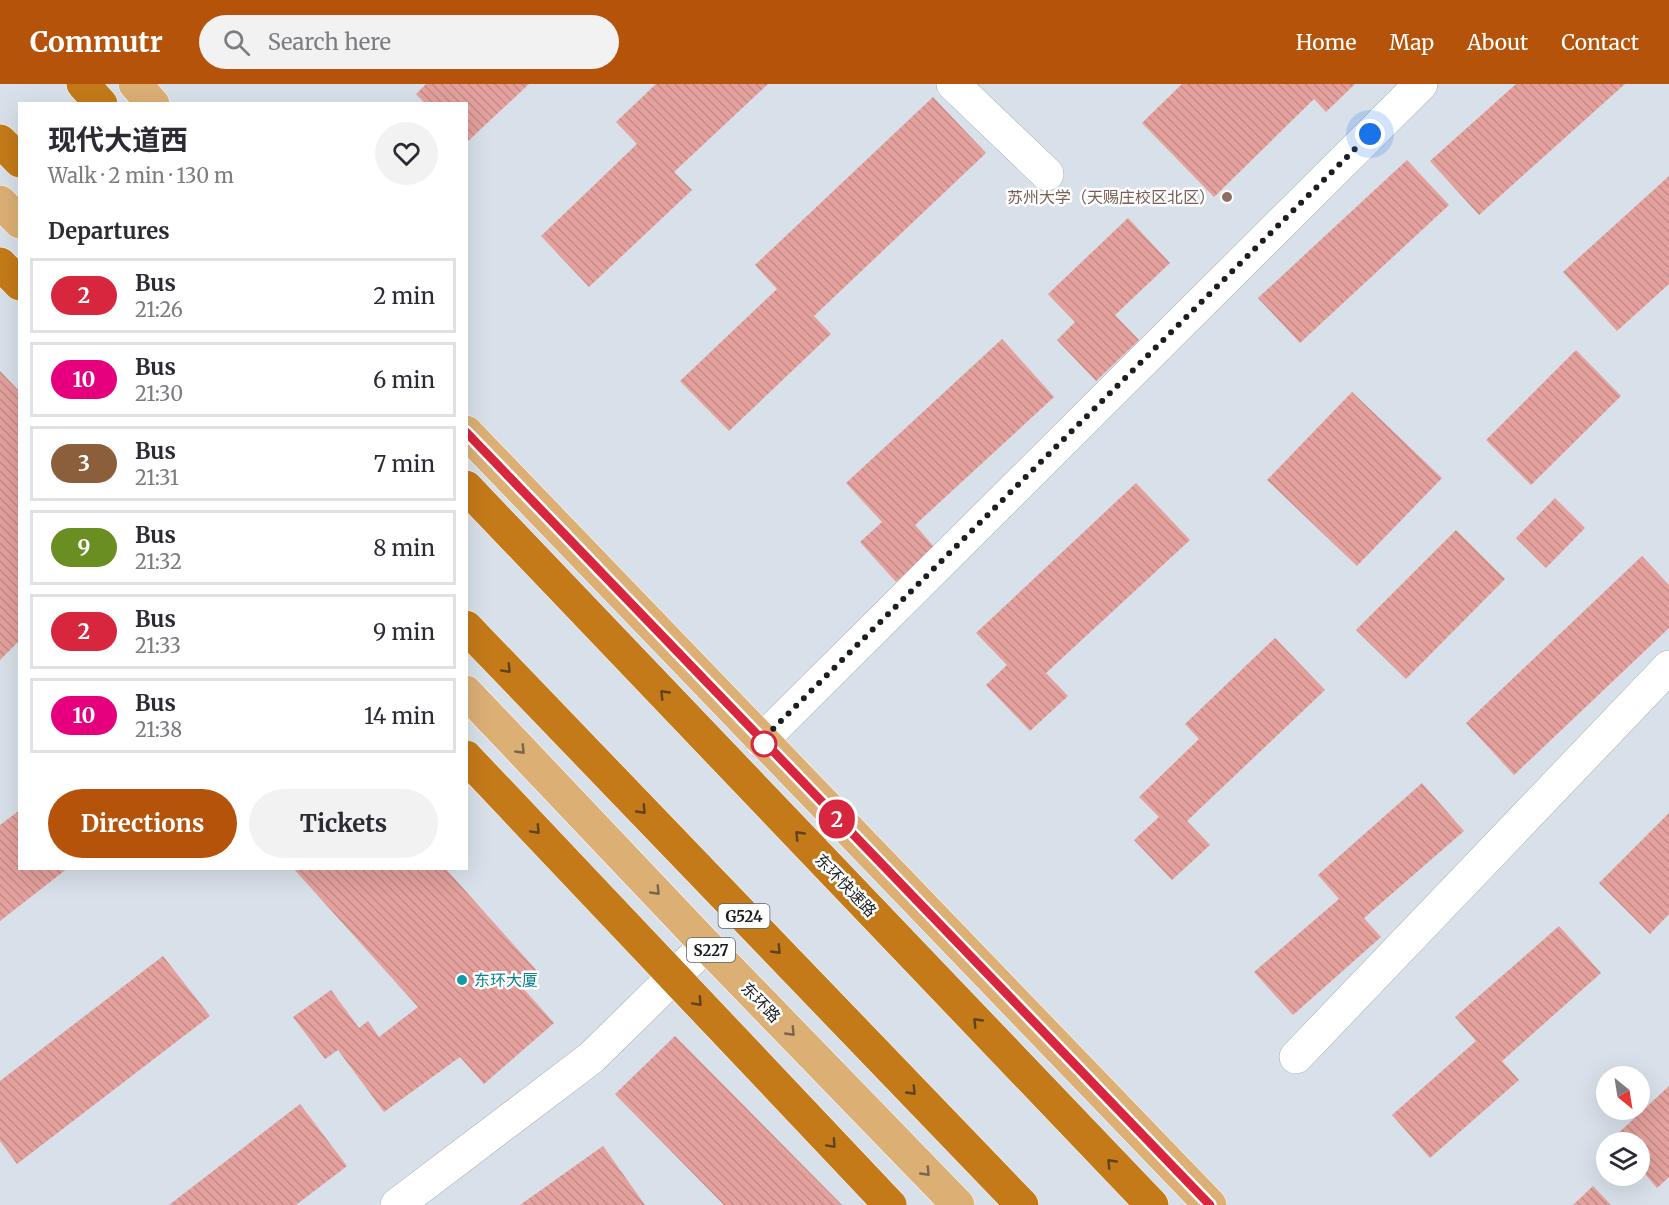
<!DOCTYPE html>
<meta charset="utf-8">
<style>
:root{--surface:#fff;--page:#f2f2f3;--text:#2b2b33;--muted:#7c7c81;--line:#e1e1e2;--accent:#b45309}
body{margin:0;font-family:Merriweather,"Noto Sans SC",serif;background:var(--page);color:var(--text);height:100vh;display:flex;flex-direction:column;font-size:22px;white-space:nowrap}
*{box-sizing:border-box;margin:0}
p{font-size:20px;color:var(--muted)}
.icon{flex:none;width:33px;height:33px;fill:none;stroke:currentColor;stroke-width:2;stroke-linecap:round;stroke-linejoin:round}
.map{position:relative;flex:1;overflow:hidden}
.sheet{position:absolute;left:18px;top:18px;width:450px;height:768px;display:flex;flex-direction:column;background:var(--surface);border-radius:0px;box-shadow:0 6px 24px #0002}
.sheet>*{flex:none}
.badge{padding:0 12px;border-radius:20px;font-size:21px;line-height:39px}
.needle{width:39px;rotate:150deg}
.controls{position:absolute;left:1596px;top:982px;display:grid;gap:12px}
.controls a{display:grid;place-items:center;width:54px;height:54px;border-radius:50%;background:var(--surface);box-shadow:0 6px 24px #0002;font-size:30px}
.you{position:absolute;width:30px;height:30px;margin:-15px;border:4px solid #fff;border-radius:50%;background:#1a73e8;box-shadow:0 0 0 9px #1a73e833}
.map>.badge{position:absolute;translate:-50% -50%;box-shadow:0 0 0 3px #fff}
h2{padding:0 30px;font-size:22px;line-height:54px}
.round{display:grid;place-items:center;flex:none;width:63px;height:63px;border-radius:32px;background:var(--page)}
.head{display:flex;align-items:center;justify-content:space-between;height:102px;padding:0 30px}
h1{font-size:28px;font-weight:700;line-height:45px}
.button{display:flex;gap:12px;margin-top:auto;padding:12px 30px}
.button a{flex:1;height:69px;border-radius:36px;background:var(--accent);color:#fff;font-size:24px;font-weight:700;line-height:69px;text-align:center}
.button a+a{background:var(--page);color:var(--text)}
ul{padding:0;list-style:none}
li{display:flex;align-items:center;gap:18px;height:75px;margin:0 12px 9px;padding:0 18px;border:3px solid var(--line);border-radius:0px}
li div{flex:1}
li b{display:block;font-size:22px}
li em{font-style:normal}
li .badge{min-width:66px;font-weight:700;text-align:center}
header{display:flex;align-items:center;gap:36px;box-sizing:border-box;height:84px;padding:0 30px;background:var(--accent);color:#fff}
header strong{font-size:28px}
nav{display:flex;gap:33px;margin-inline-start:auto;font-size:21px}
.search{width:420px;height:54px;background:var(--page);display:flex;align-items:center;gap:15px;box-sizing:border-box;padding:0 21px;border-radius:33px;color:var(--muted);font-size:22px}
.map>svg:first-child{display:block}
</style>
<header>
<strong>Commutr</strong>
<div class="search"><svg class="icon" aria-label="search" viewBox="0 0 24 24"><circle cx="10" cy="10" r="6"/><path d="M15 15l6 6"/></svg>Search here</div>
<nav><a>Home</a><a>Map</a><a>About</a><a>Contact</a></nav>
</header>
<div class="map">
<svg width="1669" height="1121" viewBox="0 0 1669 1121">
<defs>
<pattern id="building-back-hatch" width="6" height="6" patternUnits="userSpaceOnUse" patternTransform="scale(1.5)"><rect width="6" height="6" fill="#e4a19d"/><path d="M-1 5l2 2M0 0l6 6M5-1l2 2" fill="none" stroke="#c38a87"/></pattern>
</defs>
<rect width="100%" height="100%" fill="#d8e0e9"/>
<!-- building -->
<path fill="url(#building-back-hatch)" d="M426,0H529L466,59V20H426L416,10Z
M656,0H768L674,88L692,106L589,203L541,152L637,60L616,38Z
M1182,0H1355L1326,28L1314,15L1214,113L1142,39Z
M1516,0H1625L1479,131L1430,77Z
M933,13L986,69L814,232L831,250L729,347L680,297L777,205L755,181Z
M1407,76L1449,121L1300,259L1258,214Z
M1669,92V200L1617,247L1563,188Z
M1128,134L1170,179L1115,231L1139,256L1096,297L1057,256L1075,238L1048,210Z
M1002,255L1054,313L915,441L934,463L896,498L860,458L882,438L846,399Z
M1576,266L1621,312L1531,401L1486,356Z
M0,287L20,308V556L0,576Z
M1352,308L1442,394L1357,482L1267,396Z
M1136,399L1190,456L1046,589L1068,612L1030,647L986,601L1007,581L976,549Z
M1555,414L1585,444L1546,484L1516,454Z
M1456,446L1505,495L1406,595L1356,546Z
M1642,472L1669,501V544L1514,691L1466,639Z
M1275,554L1325,606L1187,737L1210,761L1172,796L1134,756L1159,733L1139,713L1199,655L1185,640Z
M1422,699L1464,747L1364,834L1381,853L1293,931L1254,888L1339,815L1318,791Z
M20,726V784H68L0,837V741Z
M1669,729V830L1650,850L1599,799Z
M293,784H445L538,888L522,903L554,939L484,1000L460,973L384,1028L338,966L325,975L293,933L331,906L359,944L368,937L379,953L418,923Z
M1559,842L1601,889L1502,977L1519,996L1430,1074L1392,1031L1476,957L1455,933Z
M163,872L210,932L17,1080L0,1057V997Z
M675,952L842,1121H724L615,1010Z
M1669,1002V1093L1657,1104L1640,1084V1059H1616L1612,1055Z
M300,1020L347,1082L296,1121H169Z
M603,1062L645,1121H520Z
M1593,1102L1611,1121H1573Z"/>
<g fill="none" stroke-linecap="round" stroke-linejoin="round">
<defs>
<path id="minor" d="M953,0L1047,90
M761,657L1421,0
M1296,973L1669,583
M397,1121L591,974L706,861"/>
<path id="major" d="M135,0L153,20
M0,118L20,138
M466,348L1210,1121
M466,608L706,861L958,1121"/>
<path id="highway" d="M83,0L101,20
M0,57L20,77
M0,180L20,200
M466,403L1152,1121
M466,543L1022,1121"/>
</defs>
<!-- minor casing -->
<use href="#minor" stroke="#a8b0b9" stroke-width="34"/>
<!-- major casing -->
<use href="#major" stroke="#fff" stroke-width="34"/>
<!-- highway casing -->
<use href="#highway" stroke="#fff" stroke-width="34"/>
<!-- minor -->
<use href="#minor" stroke="#fff" stroke-width="33"/>
<!-- major -->
<use href="#major" stroke="#dcaf75" stroke-width="33"/>
<!-- highway -->
<use href="#highway" stroke="#c47a19" stroke-width="33"/>
<defs>
<path id="highway-bridge" d="M466,673L890,1121"/>
</defs>
<!-- highway-bridge casing -->
<use href="#highway-bridge" stroke="#fff" stroke-width="34" stroke-linecap="butt"/>
<!-- highway-bridge -->
<use href="#highway-bridge" stroke="#c47a19" stroke-width="33"/>
</g>
<!-- one-way arrows -->
<defs><path id="oneway-chevron" d="M-2-3.5L2.5 0L-2 3.5" fill="none" stroke-width="1.6" stroke-linecap="round" stroke-linejoin="round" transform="scale(1.5)"/></defs>
<g stroke="#5f431e">
<use href="#oneway-chevron" transform="translate(507 585) rotate(46)"/>
<use href="#oneway-chevron" transform="translate(664 610) rotate(-134)"/>
<use href="#oneway-chevron" transform="translate(642 726) rotate(46)"/>
<use href="#oneway-chevron" transform="translate(536 746) rotate(47)"/>
<use href="#oneway-chevron" transform="translate(799 751) rotate(-134)"/>
<use href="#oneway-chevron" transform="translate(777 866) rotate(46)"/>
<use href="#oneway-chevron" transform="translate(698 918) rotate(47)"/>
<use href="#oneway-chevron" transform="translate(977 938) rotate(-134)"/>
<use href="#oneway-chevron" transform="translate(912 1007) rotate(46)"/>
<use href="#oneway-chevron" transform="translate(832 1060) rotate(47)"/>
<use href="#oneway-chevron" transform="translate(1111 1079) rotate(-134)"/>
</g>
<g stroke="#7c664b">
<use href="#oneway-chevron" transform="translate(521 666) rotate(46)"/>
<use href="#oneway-chevron" transform="translate(656 807) rotate(46)"/>
<use href="#oneway-chevron" transform="translate(791 948) rotate(46)"/>
<use href="#oneway-chevron" transform="translate(926 1088) rotate(46)"/>
</g>
<g fill="none" stroke-linecap="round" stroke-linejoin="round">
<defs>
<path id="line" d="M466,348L1210,1121"/>
</defs>
<!-- line casing -->
<use href="#line" stroke="#fff" stroke-width="14"/>
<!-- line -->
<use href="#line" stroke="#d7263d" stroke-width="9"/>
<!-- walk -->
<path stroke="#1b1e21" stroke-width="6" stroke-dasharray="0 10.8" d="M764,660L761,657L796,622L1370,50"/>
</g>
<!-- markers -->
<circle fill="#8d6e63" stroke="#fff" stroke-width="2" cx="1227" cy="113" r="6"/>
<circle fill="#fff" stroke="#d7263d" stroke-width="3" cx="764" cy="660" r="12"/>
<circle fill="#0f9aa8" stroke="#fff" stroke-width="2" cx="462" cy="896" r="6"/>
<g text-anchor="middle" dominant-baseline="central" stroke-width="5" stroke-linejoin="round" paint-order="stroke">
<!-- shield labels -->
<g fill="#fff" stroke="#5f6264" stroke-width="1.5">
<rect x="718.5" y="820" width="51" height="24" rx="4.5"/>
<rect x="687" y="854" width="48" height="24" rx="4.5"/>
</g>
<g font-size="15" font-weight="bold" fill="#1b1e21">
<text x="744" y="832">G524</text>
<text x="711" y="866">S227</text>
</g>
<!-- education labels -->
<g font-size="16" fill="#785e54" stroke="#fff" text-anchor="end">
<text x="1215" y="113">苏州大学（天赐庄校区北区）</text>
</g>
<!-- street labels -->
<g font-size="16" fill="#1b1e21" stroke="#fff">
<text transform="translate(846 801) rotate(46)">东环快速路</text>
<text transform="translate(761 918) rotate(46)">东环路</text>
</g>
<!-- culture labels -->
<g font-size="16" fill="#0d838f" stroke="#fff" text-anchor="start">
<text x="474" y="896">东环大厦</text>
</g>
</g>
</svg>
<div class="controls">
<a><svg class="needle" viewBox="-14 -14 28 28"><path d="M0-13l5 13h-10z" fill="#e53935"/><path d="M0 13l5-13h-10z" fill="#7c7c81"/></svg></a>
<a><svg class="icon" aria-label="layers" viewBox="0 0 24 24"><path d="M12 4l9 5-9 5-9-5zM3 14l9 5 9-5"/></svg></a>
</div>
<div class="you" style="left:1370px;top:50px"></div>
<b class="badge" style="left:837px;top:735px;background:#d7263d;color:#fff">2</b>
<section class="sheet">
<div class="head"><div><h1>现代大道西</h1><p>Walk · 2 min · 130 m</p></div><a class="round"><svg class="icon" aria-label="heart" viewBox="0 0 24 24"><path d="M12 20l-8-8c-3-5 5-10 8-4 3-6 11-1 8 4z"/></svg></a></div>
<h2>Departures</h2>
<ul>
<li><span class="badge" style="background:#d7263d;color:#fff">2</span><div><b>Bus</b><p>21:26</p></div><em>2 min</em></li>
<li><span class="badge" style="background:#e6007e;color:#fff">10</span><div><b>Bus</b><p>21:30</p></div><em>6 min</em></li>
<li><span class="badge" style="background:#8b5e3c;color:#fff">3</span><div><b>Bus</b><p>21:31</p></div><em>7 min</em></li>
<li><span class="badge" style="background:#6b8e23;color:#fff">9</span><div><b>Bus</b><p>21:32</p></div><em>8 min</em></li>
<li><span class="badge" style="background:#d7263d;color:#fff">2</span><div><b>Bus</b><p>21:33</p></div><em>9 min</em></li>
<li><span class="badge" style="background:#e6007e;color:#fff">10</span><div><b>Bus</b><p>21:38</p></div><em>14 min</em></li>
</ul>
<div class="button"><a>Directions</a><a>Tickets</a></div>
</section>
</div>
